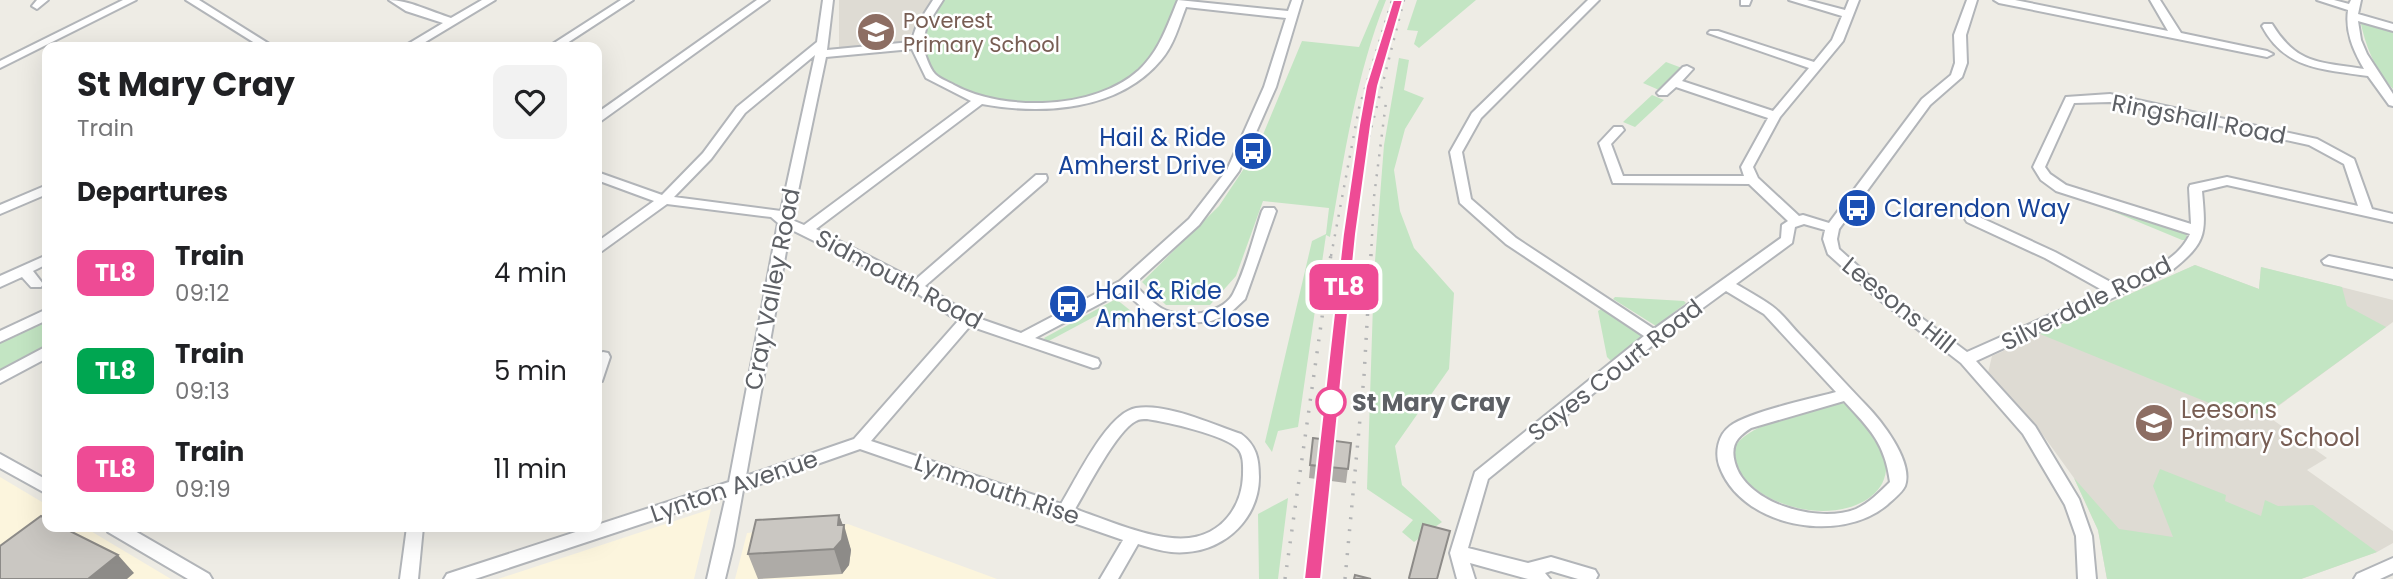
<!DOCTYPE html>
<style>
:root{--surface:#fff;--page:#f2f2f2;--text:#202124;--muted:#757577}
body{margin:0;font-family:Poppins,sans-serif;background:var(--page);color:var(--text);height:100vh;display:flex;flex-direction:column;font-size:26px;white-space:nowrap}
*{box-sizing:border-box;margin:0}
p{font-size:23px;color:var(--muted)}
.icon{flex:none;width:38px;height:38px;fill:none;stroke:currentColor;stroke-width:2;stroke-linecap:round;stroke-linejoin:round}
.map{position:relative;flex:1;overflow:hidden}
.drawer{position:absolute;left:42px;top:42px;width:560px;height:490px;display:flex;flex-direction:column;background:var(--surface);border-radius:14px;box-shadow:0 7px 28px #0002}
.drawer>*{flex:none}
.badge{padding:0 14px;border-radius:10px;font-size:24px;line-height:46px}
.map>.badge{position:absolute;translate:-50% -50%;box-shadow:0 0 0 4px #fff}
h2{padding:0 35px;font-size:26px;line-height:63px}
.round{display:grid;place-items:center;flex:none;width:74px;height:74px;border-radius:14px;background:var(--page)}
.summary{display:flex;align-items:center;justify-content:space-between;height:119px;padding:0 35px}
h1{font-size:33px;font-weight:700;line-height:52px}
ul{padding:0;list-style:none}
li{display:flex;align-items:center;gap:21px;height:98px;padding:0 35px}
li div{flex:1}
li b{display:block;font-size:26px}
li em{font-style:normal}
li .badge{min-width:77px;font-weight:700;text-align:center}
.map>svg:first-child{display:block}
</style>
<div class="map">
<svg width="2393" height="579" viewBox="0 0 2393 579">
<rect width="100%" height="100%" fill="#eeece5"/>
<!-- commercial -->
<path fill="#fcf5dd" d="M0,477L47,505V527H84L171,579H0Z
M711,509L694,579H498Z
M848,524L997,579H735L747,533Z"/>
<!-- education -->
<path fill="#dedbd3" d="M839,0H931L905,44L839,49Z
M2195,265L2259,289L2261,267L2393,300V322L2266,415L2327,458L2307,470L2393,531V543L2377,552L2301,579H2107L2098,530L2074,478L2040,431L1987,377L1992,356Z"/>
<!-- green -->
<path fill="#c3e5c3" d="M942,0H1180C1172,17 1165,44 1153,58C1106,109 1014,116 955,85C941,78 927,70 922,53C917,34 932,15 942,0Z
M1379,0H1386C1356,74 1344,158 1330,237L1326,235L1298,427L1278,431L1272,452L1265,442L1312,241L1326,234L1329,208L1263,201L1236,276L1210,305H1166L1142,282L1219,206L1257,149L1302,41L1359,47Z
M1417,0H1476L1419,48L1414,44L1418,31L1407,30Z
M2360,20L2393,29V89C2374,68 2366,47 2360,20Z
M1399,58L1409,60L1404,90L1424,98L1405,129L1394,170L1400,211L1414,248L1454,293L1449,369L1395,446L1402,485L1442,522L1414,542L1402,532L1413,520L1367,489L1374,274L1384,145Z
M1666,62L1682,68L1659,90L1643,83Z
M1652,95L1664,100L1635,127L1623,122Z
M2095,204L2182,231L2187,235L2185,240H2182Z
M2195,265L2259,289L2261,267L2342,287L2347,306L2386,327L2265,415L2219,407L2040,334Z
M1615,297L1684,301L1686,303L1656,326L1613,299Z
M1116,299L1141,319L1136,325L1118,319L1113,322L1103,312L1047,342L1044,338Z
M1601,309L1643,336L1611,361L1607,357L1598,311Z
M47,319V347L0,373V342Z
M1842,403C1854,406 1858,413 1866,422C1921,487 1853,525 1790,506C1768,499 1752,490 1738,471C1707,428 1816,410 1842,403Z
M2160,469L2226,495L2225,501L2261,516L2265,500L2278,506L2313,505L2377,552L2301,579H2107L2098,530L2074,478L2119,529L2173,537L2153,486Z
M1288,498L1278,579H1259L1258,514Z"/>
<g fill="none" stroke-linecap="round" stroke-linejoin="round">
<defs>
<path id="minor" d="M37,0H48L37,9L32,6Z
M123,0H136L0,68V61Z
M186,0H199L274,47H261Z
M389,0C408,0 432,12 451,18L482,0H495L417,47H403L443,23L406,11Z
M621,0H633L561,47H548Z
M757,0H769L601,121L597,122V113Z
M823,0H833L827,50L911,42L917,25L933,0H943L927,25L922,45C925,53 929,68 935,74C940,79 949,82 954,85C1004,112 1095,110 1139,70C1160,50 1167,26 1178,0L1288,11L1292,0H1302L1276,87L1239,171L1199,225L1134,284C1141,291 1149,300 1158,306C1177,320 1221,316 1233,294C1246,269 1253,238 1262,211L1264,208H1274L1276,211L1245,299L1229,314L1211,321L1182,324L1165,321L1148,313L1124,291L1035,338L1098,359L1100,363L1098,367L1093,368L970,326L871,441L1061,504C1076,480 1107,413 1136,408C1167,403 1211,424 1241,434C1256,445 1259,458 1259,477C1259,517 1227,549 1187,552C1171,554 1154,549 1138,544L1118,579H1100L1123,540L860,449L743,490L733,546L725,579H707L726,496L475,579H444L447,574L453,572L729,482L778,223L771,217L667,204L602,251L597,252V242L654,201L597,180V172L662,195L703,153L737,107L817,42ZM1186,7L1286,18L1264,87L1227,170L1189,219L1120,281L1021,333L972,316L925,286L1046,181L1047,178L1046,175H1036L915,280L816,229L982,104C1042,115 1119,111 1161,60C1174,45 1179,25 1186,7ZM912,49L926,78L971,101L804,225L792,220L826,57ZM815,55L781,211L674,197L711,159L745,113ZM790,229L911,289L958,321L854,439L746,476ZM1147,419C1167,422 1226,435 1238,449C1244,456 1243,466 1243,475C1242,507 1222,534 1189,538C1156,542 1107,520 1075,509C1087,489 1117,430 1136,421C1139,419 1143,419 1147,419Z
M1588,0H1599L1481,118L1462,152L1471,199L1516,238L1654,329L1781,238L1782,225L1788,221L1749,184L1613,183L1599,143L1614,127H1622L1624,130L1611,144L1623,176H1744L1741,167L1768,118L1676,87L1667,95H1659L1657,93L1683,67L1687,66L1693,69L1682,81L1773,111L1809,68L1708,33L1710,31H1718L1814,62L1832,40L1842,16L1789,0H1807L1845,10L1849,0H1859L1843,41L1780,117L1753,167L1758,178L1799,216L1803,215L1829,223L1922,99L1951,75L1955,63L1954,35L1967,0H1977L1966,35L1967,63L1962,77L1930,105L1839,229L1837,239L1839,249L1887,292L1967,352L2104,291L2045,258L1967,222L1965,219L1967,216H1977L2055,252L2116,285C2142,273 2177,263 2190,234L2056,191L2041,180L2033,167L2066,97L2110,94L2317,139L2354,159L2372,209L2393,214V222L2227,185L2202,191C2206,235 2207,242 2171,271L1976,361L2035,426L2079,499L2092,536L2096,579H2078L2076,536L2065,505L2023,434L1961,363L1877,298L1828,254L1823,239L1825,230L1804,224L1795,227L1792,243L1736,284C1748,291 1761,298 1772,306C1783,314 1792,327 1802,337C1823,359 1843,381 1864,403C1880,419 1914,461 1905,486C1902,493 1892,500 1887,505C1840,545 1740,527 1719,465C1715,452 1718,435 1730,426C1748,412 1810,399 1836,392L1764,314L1726,291L1659,340L1488,479L1468,548L1528,563L1551,557L1595,570L1598,575L1596,579H1578L1551,571L1545,573L1550,579H1528L1470,563L1475,579H1457L1450,553L1475,472L1644,336L1506,244L1460,203L1450,152L1472,113ZM2110,102L2309,145L2344,164L2358,206L2227,177L2190,185L2189,188L2191,224L2066,185L2050,174L2045,167L2074,103ZM1844,401C1869,428 1885,443 1890,482C1880,492 1869,503 1856,509C1819,524 1746,504 1735,463C1730,445 1737,437 1751,428Z
M1741,0H1751L1749,5H1741Z
M1994,0H2015L2168,31L2150,0H2160L2181,33L2267,51L2273,54L2267,57L1999,3Z
M2317,0H2334L2349,4L2351,0H2361L2358,14L2393,24V31L2358,21L2361,40L2367,54L2393,94V106L2389,105L2368,76C2324,69 2285,70 2262,26L2264,24H2272C2297,65 2320,62 2364,69C2353,50 2345,32 2348,10Z
M47,185V194L0,214V205Z
M47,255V264L33,271L43,284L41,287H31L22,277L0,287V276Z
M2329,256L2393,269V279L2324,264L2322,261Z
M47,309V320L0,342V331Z
M47,346V358L0,383V371Z
M603,352L608,353L610,357L602,381L597,382V355Z
M0,454L47,480V494L0,468Z
M106,527H128L209,574L212,579H188L108,532Z
M407,527H423L418,579H400Z
M2393,558V573L2380,579H2354L2357,574Z"/>
</defs>
<!-- minor casing -->
<use href="#minor" stroke="#b2b5b9" stroke-width="4"/>
<!-- minor -->
<use href="#minor" fill="#fff" fill-rule="evenodd"/>
<!-- rail-far1 -->
<path stroke="#b3b4b5" stroke-width="2.5" stroke-dasharray="2 8" stroke-linecap="butt" d="M1369,137L1404,0
M1331,256L1359,108L1392,0
M1348,256L1365,125
M1371,256L1374,197L1386,102"/>
<!-- rail -->
<path stroke="#b3b4b5" stroke-width="3.5" stroke-dasharray="2 10" stroke-linecap="butt" d="M1285,579L1331,254
M1313,579L1348,254
M1345,579L1364,376L1371,254"/>
</g>
<!-- wall -->
<path fill="#aeaba7" d="M1313,438L1351,443L1346,483L1309,478Z
M839,515L851,550L849,565L842,574L758,579L748,554Z"/>
<!-- shaded-wall -->
<path fill="#8d8b88" d="M839,515L844,528V525L851,550L849,565L842,574L834,549Z
M118,555L134,573L127,579H88Z"/>
<!-- building -->
<path fill="#cac7c2" stroke="#8d8b88" stroke-width="2" d="M1313,438L1351,443L1348,469L1310,465Z
M839,515L838,525H844L842,540L834,549L748,554L756,520Z
M41,516L47,519V527H62L118,555L88,579H0V546Z
M1423,524L1450,531L1437,579H1410L1409,578Z
M1355,575L1371,579H1354Z"/>
<!-- line -->
<path fill="#ee4b95" stroke="#fff" stroke-width="2" d="M1393,0H1403L1378,86L1371,125L1356,234L1321,579H1304L1343,234L1359,125L1366,86Z"/>
<!-- icons -->
<defs>
<symbol id="school-disc" viewBox="-11 -11 22 22"><circle r="9.5" fill="#8d6e63" stroke="#fff"/><path d="M0-5L7-2L0 1L-7-2ZM-4 1L0 2.5L4 1V4Q0 6-4 4Z" fill="#fff"/></symbol>
<symbol id="bus-disc" viewBox="-11 -11 22 22"><circle r="9.5" fill="#1a4fb4" stroke="#fff"/><path d="M-5-6H5V4H4V6H2V4H-2V6H-4V4H-5ZM-3.5-4V0h7V-4ZM-3.5 1.2v1.5H-2V1.2ZM2 1.2v1.5H3.5V1.2Z" fill="#fff"/></symbol>
</defs>
<g fill-rule="evenodd">
<use href="#school-disc" x="854" y="10" width="44" height="44"/>
<use href="#bus-disc" x="1231" y="129" width="44" height="44"/>
<use href="#bus-disc" x="1835" y="186" width="44" height="44"/>
<use href="#bus-disc" x="1046" y="282" width="44" height="44"/>
<use href="#school-disc" x="2132" y="401" width="44" height="44"/>
</g>
<!-- markers -->
<circle fill="#fff" stroke="#ee4b95" stroke-width="3.5" cx="1331" cy="402" r="14"/>
<g text-anchor="middle" dominant-baseline="central" stroke-width="5" stroke-linejoin="round" paint-order="stroke">
<!-- far-education labels -->
<g font-size="21" fill="#785e54" stroke="#fff" text-anchor="start">
<text x="903" y="20">Poverest<tspan x="903" dy="24">Primary School</tspan></text>
</g>
<!-- street labels -->
<g font-size="24" fill="#5d6065" stroke="#fff">
<text transform="translate(2199 119) rotate(11)">Ringshall Road</text>
<text transform="translate(899 279) rotate(28)">Sidmouth Road</text>
<text transform="translate(772 289) rotate(-79)">Cray Valley Road</text>
<text transform="translate(2086 303) rotate(-26)">Silverdale Road</text>
<text transform="translate(1899 305) rotate(39)">Leesons Hill</text>
<text transform="translate(1615 370) rotate(-38)">Sayes Court Road</text>
<text transform="translate(734 486) rotate(-19)">Lynton Avenue</text>
<text transform="translate(997 489) rotate(19)">Lynmouth Rise</text>
</g>
<!-- transit labels -->
<g font-size="24" fill="#164399" stroke="#fff" text-anchor="start">
<text x="1226" y="137" text-anchor="end">Hail &amp; Ride<tspan x="1226" dy="28">Amherst Drive</tspan></text>
<text x="1884" y="208">Clarendon Way</text>
<text x="1095" y="290">Hail &amp; Ride<tspan x="1095" dy="28">Amherst Close</tspan></text>
</g>
<!-- stop labels -->
<g font-size="24" font-weight="bold" fill="#5d6065" stroke="#fff" text-anchor="start">
<text x="1352" y="402">St Mary Cray</text>
</g>
<!-- education labels -->
<g font-size="24" fill="#785e54" stroke="#fff" text-anchor="start">
<text x="2181" y="409">Leesons<tspan x="2181" dy="28">Primary School</tspan></text>
</g>
</g>
</svg>
<b class="badge" style="left:1344px;top:287px;background:#ee4b95;color:#fff">TL8</b>
<section class="drawer">
<div class="summary"><div><h1>St Mary Cray</h1><p>Train</p></div><a class="round"><svg class="icon" aria-label="heart" viewBox="0 0 24 24"><path d="M12 20l-8-8c-3-5 5-10 8-4 3-6 11-1 8 4z"/></svg></a></div>
<h2>Departures</h2>
<ul>
<li><span class="badge" style="background:#ee4b95;color:#fff">TL8</span><div><b>Train</b><p>09:12</p></div><em>4 min</em></li>
<li><span class="badge" style="background:#00a651;color:#fff">TL8</span><div><b>Train</b><p>09:13</p></div><em>5 min</em></li>
<li><span class="badge" style="background:#ee4b95;color:#fff">TL8</span><div><b>Train</b><p>09:19</p></div><em>11 min</em></li>
</ul>
</section>
</div>
